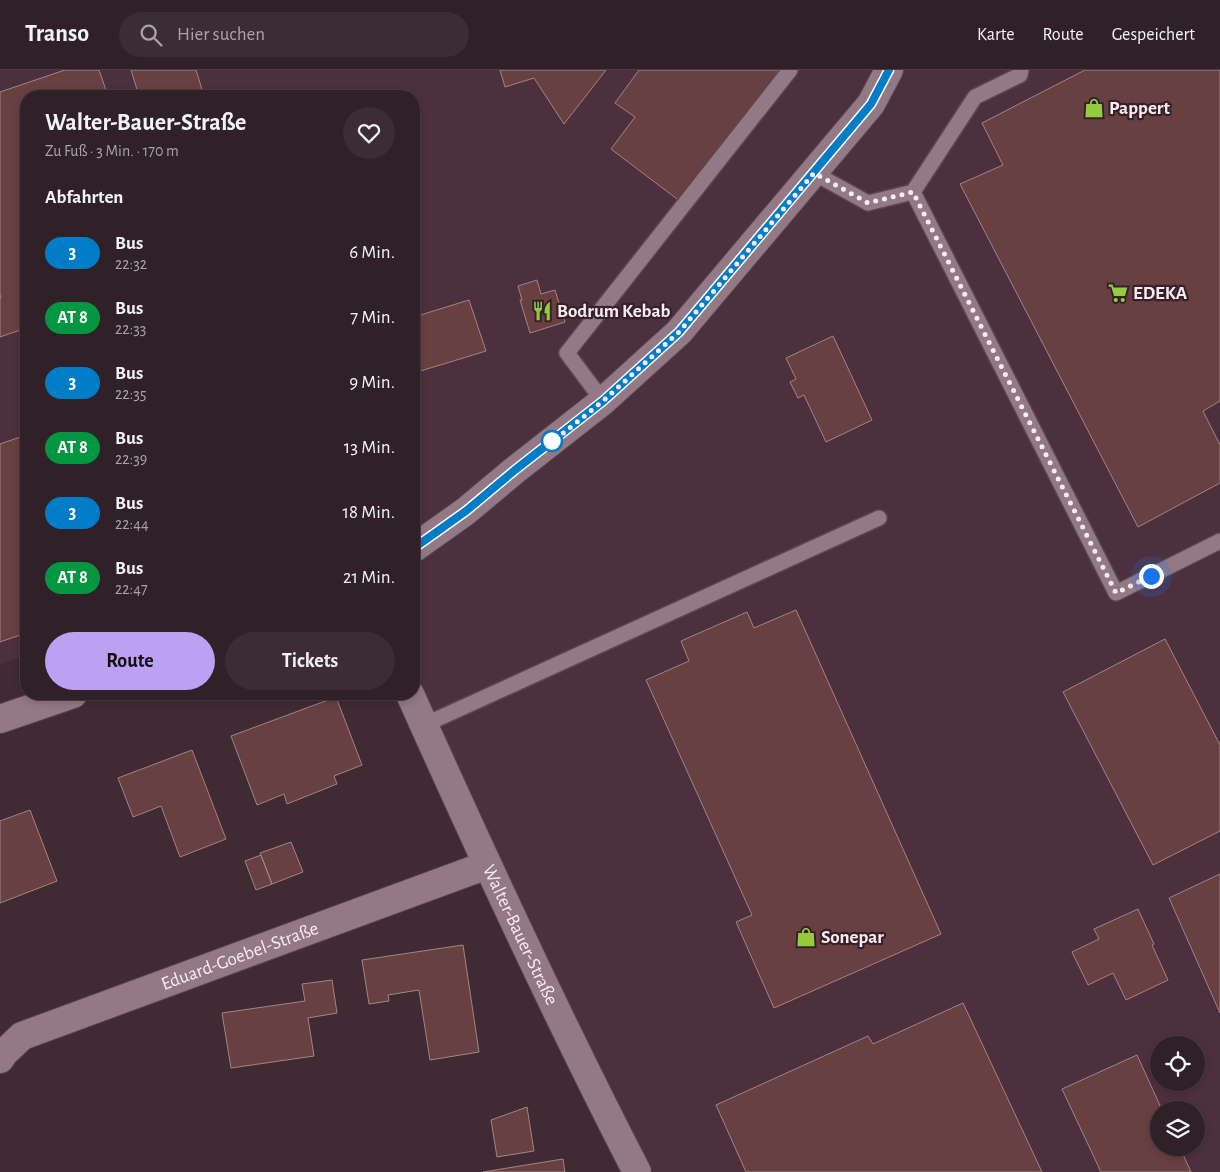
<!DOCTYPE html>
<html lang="de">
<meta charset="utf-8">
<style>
:root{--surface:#302028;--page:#3c2d34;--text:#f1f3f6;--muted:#a8a3a8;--line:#4b3e45;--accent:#bca0f2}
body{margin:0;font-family:"Alegreya Sans",sans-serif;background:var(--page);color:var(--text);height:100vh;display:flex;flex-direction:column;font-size:19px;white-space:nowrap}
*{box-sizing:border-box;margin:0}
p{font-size:16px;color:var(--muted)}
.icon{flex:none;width:28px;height:28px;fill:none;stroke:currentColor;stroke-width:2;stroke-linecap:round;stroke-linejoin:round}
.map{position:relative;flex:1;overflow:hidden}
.side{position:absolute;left:20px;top:20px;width:400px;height:610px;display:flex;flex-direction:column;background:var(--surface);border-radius:20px;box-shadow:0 2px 8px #0003,0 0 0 1px var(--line)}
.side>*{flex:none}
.badge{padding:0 10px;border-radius:16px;font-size:18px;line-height:32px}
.buttons{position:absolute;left:1150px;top:966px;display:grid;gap:10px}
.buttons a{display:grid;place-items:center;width:55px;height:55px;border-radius:50%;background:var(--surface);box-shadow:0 2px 8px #0003,0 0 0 1px var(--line);font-size:25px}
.you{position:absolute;width:25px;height:25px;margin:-12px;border:4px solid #fff;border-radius:50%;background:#1a73e8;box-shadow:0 0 0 8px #1a73e833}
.map>.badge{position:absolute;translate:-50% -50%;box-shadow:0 0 0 2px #fff}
h2{padding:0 25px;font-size:19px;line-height:45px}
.round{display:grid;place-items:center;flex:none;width:52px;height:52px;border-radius:26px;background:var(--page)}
.summary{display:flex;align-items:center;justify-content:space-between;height:85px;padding:0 25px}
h1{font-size:24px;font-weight:700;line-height:38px}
.cta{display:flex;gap:10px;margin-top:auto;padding:10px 25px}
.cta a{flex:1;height:58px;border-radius:30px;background:var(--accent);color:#111;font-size:20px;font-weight:700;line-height:58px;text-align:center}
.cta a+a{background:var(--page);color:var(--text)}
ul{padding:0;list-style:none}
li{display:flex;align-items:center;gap:15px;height:65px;padding:0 25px}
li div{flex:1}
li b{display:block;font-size:19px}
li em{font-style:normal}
li .badge{min-width:55px;font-weight:700;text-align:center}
header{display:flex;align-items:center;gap:30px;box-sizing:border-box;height:70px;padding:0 25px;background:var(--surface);border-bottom:1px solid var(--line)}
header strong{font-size:24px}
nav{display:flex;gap:28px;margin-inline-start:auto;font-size:18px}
.search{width:350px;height:45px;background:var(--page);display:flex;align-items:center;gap:12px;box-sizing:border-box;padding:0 18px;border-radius:28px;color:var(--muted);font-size:19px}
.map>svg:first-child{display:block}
</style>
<header>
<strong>Transo</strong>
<div class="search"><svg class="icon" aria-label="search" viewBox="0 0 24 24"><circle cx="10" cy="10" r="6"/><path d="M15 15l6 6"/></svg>Hier suchen</div>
<nav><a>Karte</a><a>Route</a><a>Gespeichert</a></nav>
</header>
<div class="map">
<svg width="1220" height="1102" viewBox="0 0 1220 1102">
<rect width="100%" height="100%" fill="#402b35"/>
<!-- built -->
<path fill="#4d303e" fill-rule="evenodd" d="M0,0H1220V1102H622L537,916L414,624V26H26V585L0,594ZM1159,975H1196V1012H1159ZM1159,1040H1196V1078H1159Z"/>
<!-- building -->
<path fill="#694042" stroke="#a18484" d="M65,0H99L108,26H26V258L0,267V228H1L0,224V22Z
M131,0H196L204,26H139Z
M500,0H606L564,54L534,8L505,17Z
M639,0H779L681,132L611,79L635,47L615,33Z
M1085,0H1220V331L1203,341L1220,375V413L1138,457L960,114L1003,95L982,53Z
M537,210L541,224L555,220L565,252L530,263L520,230H522L518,216Z
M469,230L486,281L414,303V247Z
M833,266L872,350L826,372L804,325L798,328L790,312L796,309L786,288Z
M26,365V563L0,572V374Z
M796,540L941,864L774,938L736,852L752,845L646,610L689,591L681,571L747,542L754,558Z
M1165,569L1220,675V761L1153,795L1063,622Z
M336,627L362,695L334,706L337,714L287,734L284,724L257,735L231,666Z
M192,680L226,769L180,787L161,736L133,747L118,708Z
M30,740L57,811L0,833V751Z
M291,772L303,802L272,814L260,783Z
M261,785L272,814L256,820L245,791Z
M1220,804V943L1169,828Z
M1138,839L1154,874L1152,875L1168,910L1126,930L1113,903L1088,915L1072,882L1099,869L1094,859Z
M463,875L479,982L430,990L419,920L388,925L389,931L369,934L362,890Z
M332,910L337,943L308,948L314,986L231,998L222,943L305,931L302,914Z
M963,933L1042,1102H746L716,1035L868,966L873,974Z
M1137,985L1162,1040H1159V1078H1180L1191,1102H1101L1062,1019Z
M527,1037L534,1081L497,1087L491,1050Z
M563,1089L565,1102H483Z"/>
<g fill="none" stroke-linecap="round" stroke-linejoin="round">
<defs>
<path id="lane" d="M814,103L868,133L913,122L975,27L1020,5L1021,0
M913,122L1116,523L1220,471
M603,331L567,283L790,0
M424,655L879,448"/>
<g id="street">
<path id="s1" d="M410,624C482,785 556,945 637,1102"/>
<path id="s2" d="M0,989L4,983L22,966L487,795"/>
</g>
<path id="secondary" d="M414,478L466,441L515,400L603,331L679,262L871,34L889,0
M0,649L73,624"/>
</defs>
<!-- lane casing -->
<use href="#lane" stroke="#59474f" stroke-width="18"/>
<!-- street casing -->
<use href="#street" stroke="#59474f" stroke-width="30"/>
<!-- secondary casing -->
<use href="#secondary" stroke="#59474f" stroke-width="30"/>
<!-- lane -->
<use href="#lane" stroke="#937985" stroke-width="15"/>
<!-- street -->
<use href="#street" stroke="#937985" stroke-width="28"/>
<!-- secondary -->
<use href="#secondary" stroke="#937985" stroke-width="28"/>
</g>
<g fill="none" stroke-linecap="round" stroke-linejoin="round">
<defs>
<path id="line" d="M414,478L466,441L515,400L603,331L679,262L871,34L889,0"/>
</defs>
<!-- line casing -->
<use href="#line" stroke="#fff" stroke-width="11"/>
<!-- line -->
<use href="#line" stroke="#007dc6" stroke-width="8"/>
<!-- walk -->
<path stroke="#faebf1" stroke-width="5" stroke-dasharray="0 9" d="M552,371L551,373L603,331L679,262L814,103L868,133L913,122L1116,523L1151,506"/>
</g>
<!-- icons -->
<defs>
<symbol id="shop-bare" viewBox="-9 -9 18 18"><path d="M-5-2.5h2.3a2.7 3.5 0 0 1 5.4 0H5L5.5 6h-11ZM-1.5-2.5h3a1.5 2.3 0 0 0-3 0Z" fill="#93cd3e" stroke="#36212b" stroke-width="2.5" paint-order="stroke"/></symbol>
<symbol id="supermarket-bare" viewBox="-9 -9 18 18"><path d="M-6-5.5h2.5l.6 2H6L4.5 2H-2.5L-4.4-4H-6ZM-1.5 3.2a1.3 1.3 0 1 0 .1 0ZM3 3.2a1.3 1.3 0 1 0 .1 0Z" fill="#93cd3e" stroke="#36212b" stroke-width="2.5" paint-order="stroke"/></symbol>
<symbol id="restaurant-bare" viewBox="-9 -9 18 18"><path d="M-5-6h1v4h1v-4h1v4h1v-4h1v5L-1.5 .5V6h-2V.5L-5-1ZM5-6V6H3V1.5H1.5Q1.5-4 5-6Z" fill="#93cd3e" stroke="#36212b" stroke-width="2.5" paint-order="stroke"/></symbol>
</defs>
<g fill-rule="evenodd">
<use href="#shop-bare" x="1080" y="24" width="28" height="28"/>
<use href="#supermarket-bare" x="1104" y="209" width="28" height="28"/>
<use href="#restaurant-bare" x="528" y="227" width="28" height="28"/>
<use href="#shop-bare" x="792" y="853" width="28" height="28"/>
</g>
<!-- markers -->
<circle fill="#fff" stroke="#007dc6" stroke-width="2.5" cx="552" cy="371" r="10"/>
<g text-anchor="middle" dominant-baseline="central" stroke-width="4.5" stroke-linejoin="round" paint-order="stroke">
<!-- poi labels -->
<g font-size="19" font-weight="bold" fill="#faebf1" stroke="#36212b" text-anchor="start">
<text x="1109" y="38">Pappert</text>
<text x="1133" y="223">EDEKA</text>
<text x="557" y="241">Bodrum Kebab</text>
<text x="821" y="867">Sonepar</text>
</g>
<!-- street labels -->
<g font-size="19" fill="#faebf1" stroke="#36212b">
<text stroke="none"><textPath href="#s1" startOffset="265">Walter-Bauer-Straße</textPath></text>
<text stroke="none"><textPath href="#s2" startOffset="264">Eduard-Goebel-Straße</textPath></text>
</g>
</g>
</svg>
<div class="buttons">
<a><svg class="icon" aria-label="locate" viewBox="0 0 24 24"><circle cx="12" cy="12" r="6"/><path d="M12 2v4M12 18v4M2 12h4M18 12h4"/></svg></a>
<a><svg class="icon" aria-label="layers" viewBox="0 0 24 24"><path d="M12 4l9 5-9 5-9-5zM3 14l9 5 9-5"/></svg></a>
</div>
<div class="you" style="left:1151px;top:506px"></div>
<section class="side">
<div class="summary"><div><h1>Walter-Bauer-Straße</h1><p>Zu Fuß · 3 Min. · 170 m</p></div><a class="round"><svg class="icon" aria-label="heart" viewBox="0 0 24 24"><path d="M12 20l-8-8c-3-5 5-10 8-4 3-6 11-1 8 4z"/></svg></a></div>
<h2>Abfahrten</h2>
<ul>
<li><span class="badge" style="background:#007dc6;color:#fff">3</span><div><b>Bus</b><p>22:32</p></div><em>6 Min.</em></li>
<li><span class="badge" style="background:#059641;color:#fff">AT 8</span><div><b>Bus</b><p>22:33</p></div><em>7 Min.</em></li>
<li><span class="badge" style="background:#007dc6;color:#fff">3</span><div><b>Bus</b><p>22:35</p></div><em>9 Min.</em></li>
<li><span class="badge" style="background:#059641;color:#fff">AT 8</span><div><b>Bus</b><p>22:39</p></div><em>13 Min.</em></li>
<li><span class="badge" style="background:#007dc6;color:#fff">3</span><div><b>Bus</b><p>22:44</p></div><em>18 Min.</em></li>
<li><span class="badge" style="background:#059641;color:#fff">AT 8</span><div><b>Bus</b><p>22:47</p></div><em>21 Min.</em></li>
</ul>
<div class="cta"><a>Route</a><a>Tickets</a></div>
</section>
</div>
